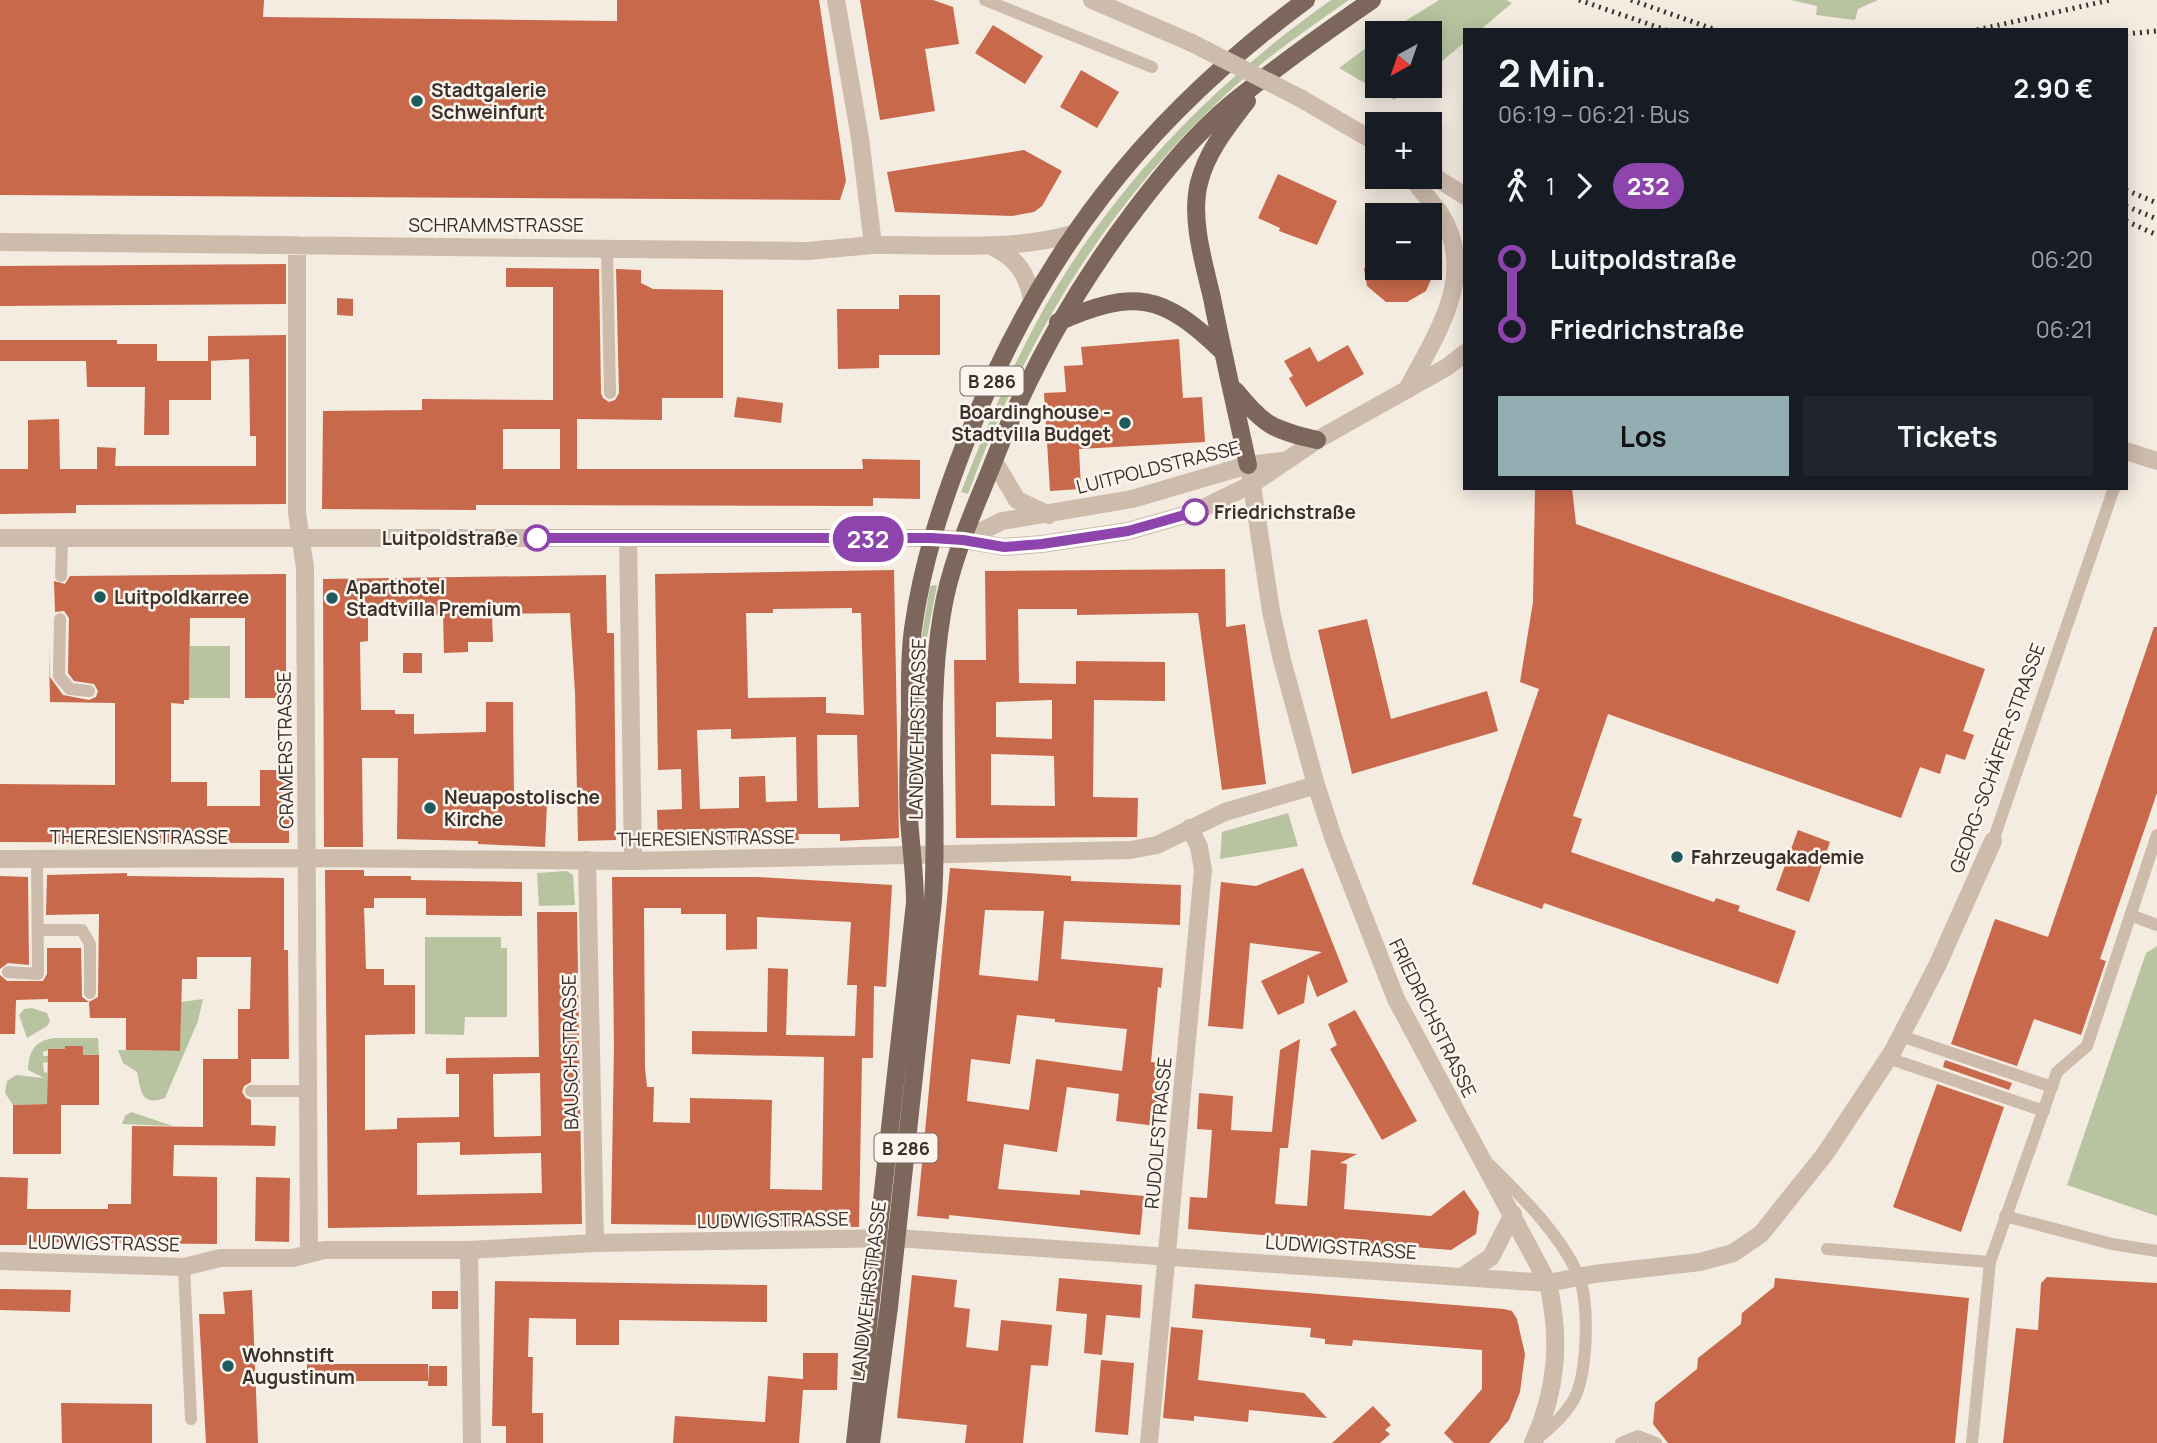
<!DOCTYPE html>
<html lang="de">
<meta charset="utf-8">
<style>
:root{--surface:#171b24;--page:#20242c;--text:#f1f3f6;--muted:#9ea1a6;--accent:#92aeb2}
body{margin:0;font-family:Manrope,sans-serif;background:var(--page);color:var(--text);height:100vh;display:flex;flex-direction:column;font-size:26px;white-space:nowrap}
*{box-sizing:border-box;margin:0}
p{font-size:23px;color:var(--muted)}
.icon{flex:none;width:38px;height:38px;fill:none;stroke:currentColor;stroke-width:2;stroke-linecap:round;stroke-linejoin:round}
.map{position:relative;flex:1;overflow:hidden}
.details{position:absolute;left:1463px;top:28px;width:665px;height:462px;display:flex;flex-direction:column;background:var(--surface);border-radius:0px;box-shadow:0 4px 18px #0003}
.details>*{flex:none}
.badge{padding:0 14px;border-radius:23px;font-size:24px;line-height:46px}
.needle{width:46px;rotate:220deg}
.fabs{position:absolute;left:1365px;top:21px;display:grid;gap:14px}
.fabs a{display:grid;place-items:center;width:77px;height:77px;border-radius:0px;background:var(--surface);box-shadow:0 4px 18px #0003;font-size:35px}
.map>.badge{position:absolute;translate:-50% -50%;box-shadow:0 0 0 4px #fff}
.legs{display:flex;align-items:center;gap:10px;height:77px;padding:0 35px;font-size:23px}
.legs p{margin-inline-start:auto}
.headline{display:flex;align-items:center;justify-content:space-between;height:119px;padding:0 35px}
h1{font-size:38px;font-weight:700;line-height:52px}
.button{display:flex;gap:14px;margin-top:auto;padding:14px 35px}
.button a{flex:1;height:80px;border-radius:0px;background:var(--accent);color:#111;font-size:28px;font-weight:700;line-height:80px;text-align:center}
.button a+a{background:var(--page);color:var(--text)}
ul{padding:0 35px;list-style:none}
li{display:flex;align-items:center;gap:24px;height:70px;font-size:26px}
li i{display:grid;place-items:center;width:10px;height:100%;margin:0 9px;background:currentColor}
li i::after{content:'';width:18px;height:18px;margin:-9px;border:5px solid;border-radius:50%;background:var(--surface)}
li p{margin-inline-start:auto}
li:first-child i{background:linear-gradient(#0000 50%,currentColor 0)}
li:last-child i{background:linear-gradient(currentColor 50%,#0000 0)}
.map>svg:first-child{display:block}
</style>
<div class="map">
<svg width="2157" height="1443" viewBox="0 0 2157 1443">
<rect width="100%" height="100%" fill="#f4ebe1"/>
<!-- green -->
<path fill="#b8c4a0" d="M1331,0H1349C1306,30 1261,61 1223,97C1104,208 1024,342 968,494L961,492C984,434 1007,377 1036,323C1107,192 1211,85 1331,0Z
M1439,0H1506L1512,3L1480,30H1465V42L1430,71V33H1386Z
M1791,0H1878L1858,9L1855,20L1816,15L1817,6Z
M1377,40V86H1411L1394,100L1339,68Z
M937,585L925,648L924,788H918L920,647L930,586Z
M190,646H230V698H189Z
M1288,813L1298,846L1220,859L1222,832Z
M567,871L573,875L575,905L539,906L537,873Z
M425,937H501V948H507V1017H465L464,1035L425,1034Z
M2157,946V1216L2067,1185L2146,953Z
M203,999L198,1021L165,1098C140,1107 141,1089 137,1072L123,1063L118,1050L180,1051L181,1002Z
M32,1008L47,1013L50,1021L47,1026L27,1038L19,1015L24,1009Z
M53,1038H98L99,1055H83V1046H66L65,1052L48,1050L43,1052V1056H48V1062L43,1063L44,1072L47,1073V1104L13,1105L5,1093L7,1081L16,1075L44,1078L28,1070C29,1051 34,1042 53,1038Z
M131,1112L173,1126L122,1124L125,1116Z"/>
<!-- building -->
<path fill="#c8694b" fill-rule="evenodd" d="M0,0H264L263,17L617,21V0H819L846,181L840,200L0,195Z
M860,0H933L953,7L959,44L925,49L935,111L880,120Z
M993,25L1043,56L1025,84L975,53Z
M1081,70L1119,92L1097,128L1060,107Z
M1024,150L1062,171L1042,206L1034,212L1012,216L895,212L887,172Z
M1278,174L1337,201L1317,245L1279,231L1280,228L1258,218Z
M286,264V304L0,306V266Z
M506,268L599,269L601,393L603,398L609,402L615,400L619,393L616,269L641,270V283L653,289L723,290V398H662V420L577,419V469H863L862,459L920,460V499L873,498V506L476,505V510L322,509L323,411L422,410V399L553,400V287H506ZM503,429H560V469H503Z
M1364,268H1436L1426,291L1407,302H1386L1367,286Z
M899,295H940V355H879V368L838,369L837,309H899Z
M337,298L353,299V316L337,315Z
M286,335V504L76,505V513L0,514V469H28V420L59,419L60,469H97V447L116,448L115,466H256V436H250L249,359L208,361V336Z
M1179,339L1183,398L1202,397L1205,442L1079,449L1081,489L1050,491L1044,393L1066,392L1064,366L1083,365L1081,347Z
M0,340H117V344H157V361H211V400H169V435H144L145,387H87L86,361H0Z
M1348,345L1364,374L1306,407L1289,378L1293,376L1284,361L1310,347L1318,362Z
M737,397L783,403L781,423L734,417Z
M1535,488H1572L1576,524L1985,669L1963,731L1974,735L1965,760L1946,754L1940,774L1920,767L1901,818L1608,714L1573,816L1582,819L1571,852L1714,902L1716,898L1740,906L1738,911L1796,931L1778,984L1544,903L1542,909L1472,884L1539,689L1520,682L1533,602Z
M1225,569L1226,627L1245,624L1266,784L1222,790L1198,613L1077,615V609H1018L1019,683L1076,684V661L1165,662V701L1094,700L1093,797L1138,798L1137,837L956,838L954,660H986L985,571ZM1052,700V739L996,737V702ZM991,754L1054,756L1055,806L991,805Z
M894,570L899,838L840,841V834H798L799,840L658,843L657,810L682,809L681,769L658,770L655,574ZM852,608V613H861L864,715L826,713V697L748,698L746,613H773V609ZM731,729V739L796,737L797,801L766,802L765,776L739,777V808L700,809L697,730ZM817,735H857L859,807L818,808Z
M286,574V698H245V618H190L189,700H184V704L171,703V782H207V806H260V770H289V843L0,842V784L115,785V703L50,702L49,649L50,677L63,695L89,700L96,697L98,691L94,684L74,681L68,673L69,618L64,611L55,612L54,581L65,584L70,576Z
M606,575L607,633H614L616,840L578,841L575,693L570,613L492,614L493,642H468V652L444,653L443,615L368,616V641L360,642L361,710H395V714H414V734L486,732V702H513L514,802L547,804L545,847L478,844V841L397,839L398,758H362L363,847H324L323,579Z
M1367,619L1391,719L1487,691L1498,731L1352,774L1318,630Z
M2154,627H2157V793L2100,959L2106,961L2081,1035L2034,1019L2017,1066L1951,1044L1995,919L2048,937Z
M403,653H422V673H403Z
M1798,830L1830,842L1809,902L1776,890Z
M950,868L1071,876V881L1181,885L1180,925L1064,921L1061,959L1163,968L1161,988L1158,987L1151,1062L1164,1063L1156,1126L1116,1121L1119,1094L1067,1087L1057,1152L1004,1144L998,1189L1080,1195V1190L1144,1196L1140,1235L949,1215V1219L917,1216ZM985,910L1044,911L1038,981L979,975ZM1017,1015L1055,1019V1022L1127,1029L1122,1071L1036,1059L1029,1110L967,1101L971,1059L1010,1064Z
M1303,868L1348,982L1317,997L1308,974L1304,1003L1278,1015L1261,981L1322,952L1250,943L1243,1029L1208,1026L1221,882L1256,886Z
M325,870H364V876H411V880L522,882V916L426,915V898H374V908H364L366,969H384V985H415V1034L365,1035V1130L397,1129V1118L459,1117V1074H446V1058L539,1057L537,912H577L582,1224L328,1228ZM540,1073L541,1136L494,1137L493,1074ZM460,1142V1155L541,1153L542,1193L417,1195V1143Z
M127,873V876L284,878V950H288L289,1059H238V1009H250L251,957H197V979H182L180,1051L126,1050V1018H90L89,1002H48V999L16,1000L15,1034H0V975L7,981H43L47,974V948H81L82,997L89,1002L98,997L99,914L46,915L47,875Z
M0,876L28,877L29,965L8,963L0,969Z
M612,877H757L892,885L886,987L874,986L873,1058H862L859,1227L611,1224L614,1047ZM644,908H681V914H726V950L757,949V917L851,922L847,985H857L855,1036L786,1035L788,969L768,968L767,1032L692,1031V1054L824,1057L822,1190L770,1189L772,1100L690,1098V1123L653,1122L654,1087H647L645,1068Z
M1355,1010L1417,1121L1382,1140L1330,1049L1337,1045L1328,1024Z
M1300,1039L1288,1148H1280L1275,1204L1307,1206L1311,1150L1357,1154L1340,1163L1347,1164L1344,1209L1431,1216L1464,1190L1479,1212L1476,1234L1451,1250L1188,1229L1190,1197L1207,1198L1212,1130L1197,1129L1199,1093L1233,1096L1231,1130L1272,1132L1280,1050Z
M65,1046H83V1055H99V1105H61V1154H13V1105L47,1104L48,1049H65Z
M203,1059H251V1082L244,1086L242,1092L246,1098L251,1100V1125L276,1126L275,1146L174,1145L173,1176L217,1177V1244L27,1242V1245H0V1177L28,1178L27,1209H108V1204H131L132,1126L203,1127Z
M1945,1060L2012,1083L2009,1090L1943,1067Z
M1937,1084L2004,1107L1961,1232L1893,1207Z
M256,1177L290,1178L289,1242L255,1241Z
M912,1275L957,1280L954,1307L970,1309L966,1347L998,1351L1001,1320L1052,1325L1048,1366L1031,1365L1023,1443H965L967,1425L897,1418Z
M2047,1277L2157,1283V1443H2003L2016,1328L2038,1330L2041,1283Z
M1059,1278L1142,1285L1140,1318L1106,1315L1102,1355L1084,1353L1087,1314L1056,1311Z
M1775,1278L1969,1298L1955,1443H1668L1653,1424L1655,1403L1697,1369L1698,1358L1741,1324L1742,1313L1774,1287Z
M495,1281L767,1285V1322L619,1320V1345H576V1319L529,1318L528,1357H533L532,1413H543V1443H506V1426H492Z
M1195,1284L1504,1309L1512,1311L1517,1319L1525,1354L1520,1392L1509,1420L1489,1443H1454L1444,1433L1482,1389V1350L1353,1340L1352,1346L1325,1344V1339L1310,1337L1311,1328L1192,1318Z
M0,1289L71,1290L70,1312L0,1310Z
M252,1290L258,1443H206L199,1314H225L223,1292Z
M432,1291H458V1309H432Z
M1171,1327L1203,1330L1198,1380L1304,1393L1327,1418L1249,1410L1248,1422L1194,1416V1421L1163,1418Z
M803,1353H838L837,1390H803L799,1443H673L675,1416L765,1422L768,1376L803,1379Z
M1101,1360L1134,1363L1128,1435L1095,1432Z
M307,1364H428V1381H307Z
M429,1366H447V1386H428Z
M61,1403L152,1404V1443H62Z
M1373,1406L1391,1425L1385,1430L1390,1434L1380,1443H1332Z"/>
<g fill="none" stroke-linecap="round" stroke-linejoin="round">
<!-- service -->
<path stroke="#cdbbac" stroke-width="12" d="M985,0L1152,67
M607,247L610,393
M61,576L62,538
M60,619L59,676L70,689L89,691
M1993,841L2114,488
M2130,915L2157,925
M38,930H82L90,944V993
M8,972L38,974L37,859
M1901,1036L2052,1087
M1888,1058L2044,1111
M251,1091H308
M1490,1165C1522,1197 1558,1232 1578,1274C1590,1301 1588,1375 1573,1401C1563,1417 1550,1428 1536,1440
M2005,1216L2112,1244L2157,1251
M1827,1249L1990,1262
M184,1267L191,1419
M1621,1443L1638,1436L1656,1443
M1972,1443L1990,1262L2057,1072L2087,1046L2157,835"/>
<!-- minor -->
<path stroke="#cdbbac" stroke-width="18" d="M0,242L807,251L873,245
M297,245V513L305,568L309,1254
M1250,472L1271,611L1282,660L1316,785L1334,840L1396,999L1548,1283C1561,1340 1557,1390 1533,1443
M0,538H931
M628,539L633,861
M0,859L309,858L633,861L1131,850L1157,845L1225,812L1316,785
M587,860L595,1243
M469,1250L472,1443
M0,1261L184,1267L220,1258H293L324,1250H469L595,1243L896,1238L1548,1283L1594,1274L1700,1262L1733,1253L1761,1234L1825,1154L1893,1051L1937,966L1993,841
M1462,1277L1491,1257L1513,1214
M1149,1443L1203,870L1199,847L1190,828"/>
<!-- tertiary -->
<path stroke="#cdbbac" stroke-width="18" d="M836,0L860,138L873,245C940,244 1008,252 1073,234
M1092,0L1192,43
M1300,98L1377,143
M1430,174L1465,196
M991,246C1016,258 1027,272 1032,300
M1407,390C1434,337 1479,276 1441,215C1433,202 1420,190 1411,177
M2126,451L2157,461
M994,461L1017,500L1049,515
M931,538L963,540L1004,547L1042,544L1128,531L1195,512L1252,484L1317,440L1447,367L1465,353
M963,540L1002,521L1132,499L1248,465L1281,461"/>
<!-- primary -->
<path stroke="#7d675c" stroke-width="18" d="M1247,101C1228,126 1207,151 1199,183C1190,219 1204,263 1212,298C1223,354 1236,409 1248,465
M1058,322C1134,289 1162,293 1222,351
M1236,391C1264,426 1274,430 1317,440
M855,1443L915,903C915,875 911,847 909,819C907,784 909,748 910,713C910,685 909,657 913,629C922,563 942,503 966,441C1040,253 1144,120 1306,0
M871,1443L889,1307L933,900C939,805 926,708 942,614C950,563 972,515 991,468C1027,374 1074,290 1135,210C1164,172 1195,134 1231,104C1276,67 1324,33 1372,0"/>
<!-- rail -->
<path stroke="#3b302b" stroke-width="5" stroke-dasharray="2 5" stroke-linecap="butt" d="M1579,0L1666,30
M1631,0L1716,30
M1977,30L2110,0
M2126,34L2157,31
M2126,190L2157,203
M2126,206L2157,219
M2126,221L2157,235"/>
<!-- tertiary-bridge -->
<path stroke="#cdbbac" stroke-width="18" d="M1192,43L1300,98"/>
</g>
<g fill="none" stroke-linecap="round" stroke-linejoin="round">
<defs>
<path id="line-1" d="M537,538H931L963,540L1004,547L1042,544L1128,531L1195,512"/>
</defs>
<!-- line-1 casing -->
<use href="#line-1" stroke="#fff" stroke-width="16"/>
<!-- line-1 -->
<use href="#line-1" stroke="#8e44ad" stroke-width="10"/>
</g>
<!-- markers -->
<g fill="#1f5a5e" stroke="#fbf5ee" stroke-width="2.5">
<circle cx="417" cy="101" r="7"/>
<circle cx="1125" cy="423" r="7"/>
<circle cx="100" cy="597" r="7"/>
<circle cx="332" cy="598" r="7"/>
<circle cx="430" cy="808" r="7"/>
<circle cx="1677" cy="857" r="7"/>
<circle cx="228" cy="1366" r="7"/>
</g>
<g fill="#fff" stroke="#8e44ad" stroke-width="3.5">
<circle cx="1195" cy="512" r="12"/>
<circle cx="537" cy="538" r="12"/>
</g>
<g text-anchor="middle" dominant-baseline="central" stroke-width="5" stroke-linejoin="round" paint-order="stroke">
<!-- shield labels -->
<g fill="#fbf5ee" stroke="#756b66" stroke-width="2">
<rect x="960.5" y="366.5" width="63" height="29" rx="5"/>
<rect x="874.5" y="1133.5" width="63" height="29" rx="5"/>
</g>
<g font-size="18" font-weight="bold" fill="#3b302b">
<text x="992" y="381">B 286</text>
<text x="906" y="1148">B 286</text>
</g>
<!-- poi labels -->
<g font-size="19" font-weight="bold" fill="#3b302b" stroke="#fbf5ee" text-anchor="start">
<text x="431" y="90">Stadtgalerie<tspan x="431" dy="22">Schweinfurt</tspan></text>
<text x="1111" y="412" text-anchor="end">Boardinghouse -<tspan x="1111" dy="22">Stadtvilla Budget</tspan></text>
<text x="346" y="587">Aparthotel<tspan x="346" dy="22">Stadtvilla Premium</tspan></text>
<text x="114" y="597">Luitpoldkarree</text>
<text x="444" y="797">Neuapostolische<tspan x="444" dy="22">Kirche</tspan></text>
<text x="1691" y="857">Fahrzeugakademie</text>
<text x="242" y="1355">Wohnstift<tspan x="242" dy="22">Augustinum</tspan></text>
</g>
<!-- street labels -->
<g font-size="19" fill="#3b302b" stroke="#fbf5ee">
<text x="496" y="225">SCHRAMMSTRASSE</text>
<text transform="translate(1158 467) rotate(-14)">LUITPOLDSTRASSE</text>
<text transform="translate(917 729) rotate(-89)">LANDWEHRSTRASSE</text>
<text transform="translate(285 750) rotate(-91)">CRAMERSTRASSE</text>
<text transform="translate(1997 758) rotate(-70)">GEORG-SCHÄFER-STRASSE</text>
<text x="139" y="837">THERESIENSTRASSE</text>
<text transform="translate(706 838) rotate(-1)">THERESIENSTRASSE</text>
<text transform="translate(1433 1018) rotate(64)">FRIEDRICHSTRASSE</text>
<text transform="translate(570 1052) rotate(-91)">BAUSCHSTRASSE</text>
<text transform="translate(1158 1133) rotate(-85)">RUDOLFSTRASSE</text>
<text transform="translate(773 1220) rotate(-1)">LUDWIGSTRASSE</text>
<text transform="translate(104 1243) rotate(1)">LUDWIGSTRASSE</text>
<text transform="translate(1341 1247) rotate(4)">LUDWIGSTRASSE</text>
<text transform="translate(868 1291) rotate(-83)">LANDWEHRSTRASSE</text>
</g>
<!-- stop labels -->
<g font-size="19" font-weight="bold" fill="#3b302b" stroke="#fbf5ee" text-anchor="start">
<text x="1214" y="512">Friedrichstraße</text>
<text x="518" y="538" text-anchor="end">Luitpoldstraße</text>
</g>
</g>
</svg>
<div class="fabs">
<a><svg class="needle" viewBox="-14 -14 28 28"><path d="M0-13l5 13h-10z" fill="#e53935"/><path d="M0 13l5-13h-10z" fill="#9ea1a6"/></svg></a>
<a>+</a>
<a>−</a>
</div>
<b class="badge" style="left:868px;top:539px;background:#8e44ad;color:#fff">232</b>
<section class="details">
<div class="headline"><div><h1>2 Min.</h1><p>06:19 – 06:21 · Bus</p></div><b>2.90 €</b></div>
<div class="legs"><svg class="icon" aria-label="walk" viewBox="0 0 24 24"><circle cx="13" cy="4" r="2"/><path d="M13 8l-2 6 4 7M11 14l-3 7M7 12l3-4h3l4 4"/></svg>1<svg class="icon" aria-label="forward" viewBox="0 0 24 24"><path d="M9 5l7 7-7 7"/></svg><b class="badge" style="background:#8e44ad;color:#fff">232</b></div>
<ul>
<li><i style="color:#8e44ad"></i><b>Luitpoldstraße</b><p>06:20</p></li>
<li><i style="color:#8e44ad"></i><b>Friedrichstraße</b><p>06:21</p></li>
</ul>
<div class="button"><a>Los</a><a>Tickets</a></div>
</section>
</div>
